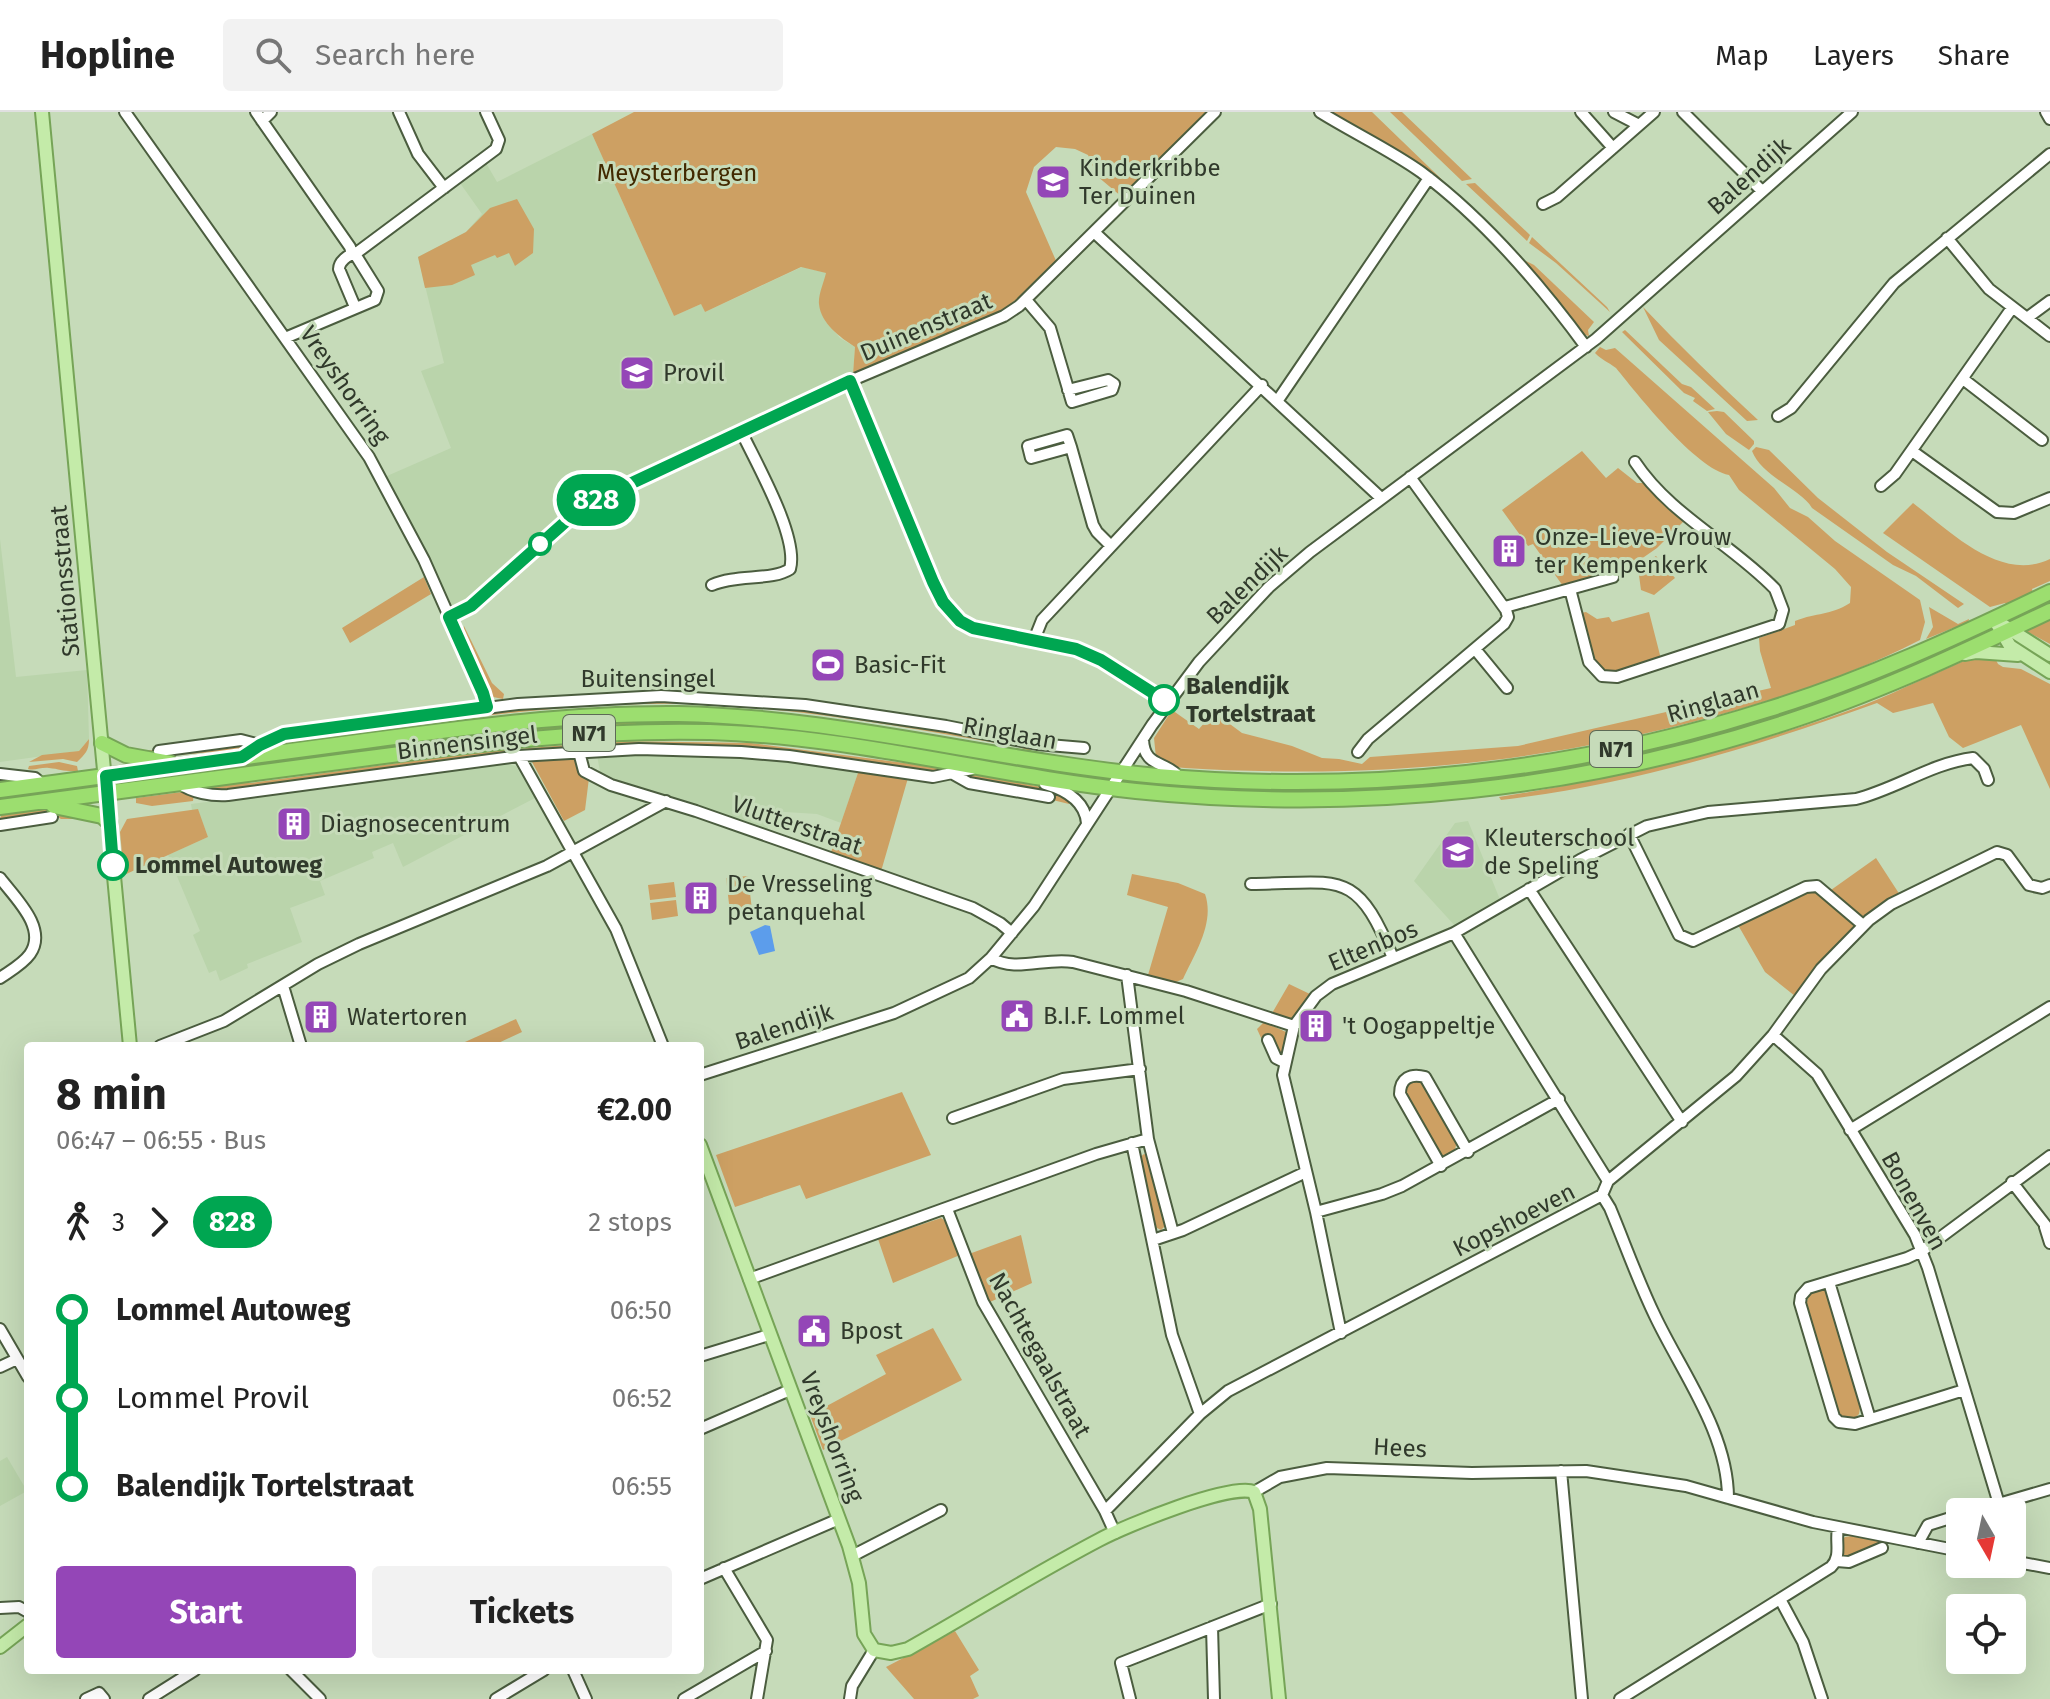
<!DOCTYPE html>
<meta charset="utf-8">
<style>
:root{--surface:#fff;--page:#f2f2f2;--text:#222;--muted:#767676;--line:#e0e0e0;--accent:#9446b7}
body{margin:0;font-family:"Fira Sans",sans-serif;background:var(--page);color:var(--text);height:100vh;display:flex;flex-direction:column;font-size:30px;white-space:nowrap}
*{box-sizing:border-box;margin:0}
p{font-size:26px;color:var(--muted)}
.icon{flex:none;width:44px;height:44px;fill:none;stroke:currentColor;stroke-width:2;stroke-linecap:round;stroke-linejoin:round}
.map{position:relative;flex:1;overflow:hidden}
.panel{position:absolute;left:24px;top:930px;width:680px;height:632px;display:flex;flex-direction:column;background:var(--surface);border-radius:8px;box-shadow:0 8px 32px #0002}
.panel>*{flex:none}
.badge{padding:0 16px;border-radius:26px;font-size:28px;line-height:52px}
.needle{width:52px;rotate:171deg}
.controls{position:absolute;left:1946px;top:1386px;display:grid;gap:16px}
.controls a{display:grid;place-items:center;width:80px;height:80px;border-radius:8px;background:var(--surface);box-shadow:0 8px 32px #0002;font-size:40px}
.map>.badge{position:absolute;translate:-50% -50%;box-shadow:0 0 0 4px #fff}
.legs{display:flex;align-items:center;gap:12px;height:88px;padding:0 32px;font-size:26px}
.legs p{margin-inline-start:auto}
.headline{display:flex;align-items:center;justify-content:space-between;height:136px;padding:0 32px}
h1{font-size:44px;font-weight:700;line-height:60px}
.cta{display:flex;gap:16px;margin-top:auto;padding:16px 32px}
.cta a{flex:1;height:92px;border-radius:8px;background:var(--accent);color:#fff;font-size:32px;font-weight:700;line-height:92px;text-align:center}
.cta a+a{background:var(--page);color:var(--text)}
ul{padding:0 32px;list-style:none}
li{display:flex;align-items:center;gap:28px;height:88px;font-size:30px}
li i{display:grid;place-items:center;width:12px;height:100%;margin:0 10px;background:currentColor}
li i::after{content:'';width:20px;height:20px;margin:-10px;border:6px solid;border-radius:50%;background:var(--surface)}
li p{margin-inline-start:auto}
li:first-child i{background:linear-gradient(#0000 50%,currentColor 0)}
li:last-child i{background:linear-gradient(currentColor 50%,#0000 0)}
header{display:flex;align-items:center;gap:48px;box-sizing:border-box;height:112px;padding:0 40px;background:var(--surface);border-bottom:2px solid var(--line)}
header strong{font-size:38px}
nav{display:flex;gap:44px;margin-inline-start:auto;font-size:28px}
.search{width:560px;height:72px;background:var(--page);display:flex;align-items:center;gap:20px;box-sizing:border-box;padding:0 28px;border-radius:8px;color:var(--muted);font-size:30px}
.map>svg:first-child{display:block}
</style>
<header>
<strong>Hopline</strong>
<div class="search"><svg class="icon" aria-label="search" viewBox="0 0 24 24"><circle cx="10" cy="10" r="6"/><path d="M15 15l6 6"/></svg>Search here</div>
<nav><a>Map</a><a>Layers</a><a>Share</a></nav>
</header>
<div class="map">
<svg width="2050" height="1587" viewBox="0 0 2050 1587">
<rect width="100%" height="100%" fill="#c6dbb9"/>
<!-- built -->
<path fill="#bad4ab" d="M592,22L674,204L701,192L705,200L802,155L827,161L819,191L826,210L840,226L855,235L853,262L589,386L566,402L462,494L457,496L450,492L387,364L451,336L421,259L444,251L418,145L466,120L482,102L460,71L486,51L497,70Z
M0,427L16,565L87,558L89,627L79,639L0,650Z
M644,642L719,643L859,658L841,711L817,702L770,699L767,721L601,665L597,643Z
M502,651L516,654L535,686L403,755L393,731L372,740L374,746L320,769L325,783L290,796L302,830L247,852L248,856L220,869L216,858L209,861L193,823L200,819L168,743L208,725L198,698H192L191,692Z
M1468,709L1501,790L1456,815L1414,769L1455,711Z
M7,1345L27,1379L0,1394V1349Z"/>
<!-- green -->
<path fill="#cda063" d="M634,0H1210L1122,85L1097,64L1088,43L1075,37L1056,35L1034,55L1026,80L1057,151L1003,199L853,262L855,235C840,225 821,212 819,192C818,183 824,170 826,161L801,155L705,200L701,192L674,204L592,22Z
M1331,0H1372L1522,145L1521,148L1408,47Z
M1390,0H1402L1472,67L1462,69Z
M1475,71L1530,123L1527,129L1466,72Z
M517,87L534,117L533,141L515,154L509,141L497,146L495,143L471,153L475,163L452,173L425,176L418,145L466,120L490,96Z
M1532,125L1607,195L1610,200L1556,151L1529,131Z
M1526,149L1534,153L1594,210L1588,218L1589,224L1581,222L1542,169L1525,151Z
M1643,195C1680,234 1718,271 1758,308L1747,309L1659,228Z
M1625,218L1682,272L1691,275L1715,297L1707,299L1693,289L1695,286L1684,281L1622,220Z
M1600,235L1606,238L1615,236L1774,376L1790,396L1808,405L1835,429L1920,488L1925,510L1920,528C1856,561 1785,585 1715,604C1536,653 1370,667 1185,656L1174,655L1156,646L1154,626L1172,598L1199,617L1211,603L1219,604L1242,621L1292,634L1322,646L1339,647L1362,652L1370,645L1518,634L1771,576L1760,539L1759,526L1795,513V509C1818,500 1829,504 1850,491L1851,475L1835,457L1739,378L1729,363C1696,357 1638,283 1616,256C1608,250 1602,248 1595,241Z
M1717,299L1724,300L1754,329V332L1749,338L1726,322L1708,300Z
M1756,335L1769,338L1818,386L1887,440L1964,492L1958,496L1916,464L1893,453L1812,396C1801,377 1762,365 1752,339Z
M1582,339L1606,366L1618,356L1637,371H1646L1686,407L1657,436L1624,459L1563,474L1533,432L1528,434L1502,398Z
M1913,391C1950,419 2000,471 2050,447V469L2032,477L2033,482L2008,494L2005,491L1990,495L1883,421Z
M1656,444L1675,466L1654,483L1641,478L1638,456Z
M424,465L431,482L350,531L342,516Z
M1929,495L1958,512L1969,507L1968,513L1955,519L1953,516L1926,527L1933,515Z
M1586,500L1597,507L1609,505L1612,510L1649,500L1661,547C1592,568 1598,571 1581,501Z
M2050,504V532L2026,519V516Z
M464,514L492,571L504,582L503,587L493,585L488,578L463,522Z
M1979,521L1983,525C1803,607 1612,665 1413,678C1322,684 1232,679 1141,675L1142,670L1208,676L1619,642Z
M1976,544H1994L1998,552L2003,555L2021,557L2050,572V677L2021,613L1963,636L1949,625L1933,591L1893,601L1877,591C1755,635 1630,673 1501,688L1499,685C1624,665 1745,637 1864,593C1902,578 1938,559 1976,544Z
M668,587L777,593L1018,630L1035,641L1019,635C909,616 799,595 687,592C555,589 425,613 294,628L285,633L267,636L269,632L286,625L532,593Z
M700,608L825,619L1092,662L1089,665L991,650H978L884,634L603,615L507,622L137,672L136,669L256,653L264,648L573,610Z
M89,627C89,639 85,642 77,650L63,647L29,650L42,643L79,639Z
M615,629L751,631L943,656L946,659L933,662C863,652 792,638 722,634C557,625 393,657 231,679L208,677L207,674L230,670L251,671L479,640Z
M239,632L245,633L244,638C232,641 223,639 212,640C184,642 171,646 142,639L153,638L160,643Z
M573,646L589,666L585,698L564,709L532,650V648Z
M59,650L77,654L78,659C64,660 60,657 49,656C41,655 35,659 28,657L29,654Z
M859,658L908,666L882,756L879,760L830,743Z
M970,661L1047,676L1071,689L1069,692L971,668L968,665Z
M190,679L194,682L193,689L152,694L136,691V686Z
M50,697L81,703L79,707H61L54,702L3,709L0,706L3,700Z
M198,697L208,725L124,763L120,720L127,707Z
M1876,746L1900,783L1863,806H1858L1831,778Z
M1132,762L1178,771L1205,782C1215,811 1195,841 1183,867L1176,870L1148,863L1168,795L1127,783Z
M748,764L752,798L730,800L726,766Z
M674,770L676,785L650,788L648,773Z
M1811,778L1820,780L1856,813L1816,857L1795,884L1765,860L1738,813Z
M676,788L678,804L652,808L650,791Z
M1289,872L1312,883L1290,908L1271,903Z
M516,907L522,920L492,934H456Z
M1264,910L1286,920L1283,943H1279L1269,925L1262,928L1257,917Z
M1414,966L1423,970L1457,1030L1454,1041L1447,1045L1438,1041L1406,984L1405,974Z
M902,980L931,1043L806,1087L800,1073L735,1095L716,1043Z
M1144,1042L1149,1044L1166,1113L1161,1118L1153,1114L1139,1046Z
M941,1106L947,1110L960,1143L893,1171L878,1127Z
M1021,1123L1032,1171L990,1190L969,1142Z
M1817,1177L1825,1179L1829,1185L1860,1296L1859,1302L1855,1306L1843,1307L1839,1302L1806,1192L1810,1181Z
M933,1216L962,1268L823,1338L810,1303L886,1262L876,1243Z
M1851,1424L1887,1431L1845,1448L1841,1447V1429L1845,1425Z
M955,1519L979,1558L970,1564L979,1584L973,1587H914L886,1555Z"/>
<!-- water -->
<path fill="#5c9deb" d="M765,813L770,814L775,839L759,843L750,820Z"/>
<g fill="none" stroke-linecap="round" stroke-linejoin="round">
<defs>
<path id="minor" d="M125,0L369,345L424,448L483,581L487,595
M256,0L350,135L352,142
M399,0L418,42L444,76
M1320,0C1352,20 1392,39 1421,60C1484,107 1539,171 1586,235
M1581,0L1613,36
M1614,0L1639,13
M1683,0L1762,79
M2046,0L2050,7
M262,9L271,0
M1543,92L1557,85L1654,0
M1095,121L1381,386
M1947,126L1989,177L2050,224
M355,142L496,37L499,28L486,0
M1027,189L1050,216L1072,290L1112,278L1114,272L1108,268L1068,278
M2027,206L2050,189
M285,226L375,188L378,179L355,142C348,142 339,150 339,157L355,195
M1963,267L2042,328
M850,269L933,470C944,491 952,505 973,516L1076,537L1101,548L1168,590
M1278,288L1429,66
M1778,304L1791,296L1894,171L2050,42
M1071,335L1031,346L1028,334L1067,323L1071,335L1093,413L1097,420L1111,434
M1912,339L1997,400L2014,401L2050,386
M1881,374L1895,362L2012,196
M712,473C736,462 772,469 790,457C799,425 756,351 741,319
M1570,477L1589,550L1602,564L1617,565L1779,512L1783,498L1775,477C1732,432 1670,403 1635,350
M1505,495L1613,465
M449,505L471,494L572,404L602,385L850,269L1004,204L1019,194L1215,0
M1034,528L1042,508L1262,273
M1475,537L1507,576
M1143,627C1144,656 1165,648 1179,665
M159,639L241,628L260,633
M579,640L584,659L611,673L696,699L973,796L1000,811L1012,821
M1358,640L1368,627L1504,512L1508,505L1506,498L1410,365
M519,644L616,817L663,934
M242,645L260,633L284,622L518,592L661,584L805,593L946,614L1037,632L1084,636
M0,662L35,666L42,672
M953,662L969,671L1049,685
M179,671C192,681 212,684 228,683L519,644L639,637L741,640L789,644L933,665L972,657
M1045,672C1066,678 1085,689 1087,711
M0,713L52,705
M1629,722L1679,823L1693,829L1806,775L1817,774L1863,813
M0,766C15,786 48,816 30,842C23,852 10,859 0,866
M1251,772C1340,771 1356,755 1393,846
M1529,777L1682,1010
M1454,821L1608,1069
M991,846C1016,861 1045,845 1073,850L1186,879L1294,914
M1127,863L1148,1027L1173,1121
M283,874L301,934
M1773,923L1817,962L1915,1123L1928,1156L1999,1392
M1268,928L1276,946L1284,950
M160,934L224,909L318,852L359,832L547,754L666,689
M700,963L894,901L969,866L991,846L1034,794L1152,613L1199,550L1269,475L1310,440L1596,227L1852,0
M953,1006L1063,967L1140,957
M1850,1018L2050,895
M1132,1031L1172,1223L1200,1302
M1441,1054L1400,982C1400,966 1411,961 1425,965L1468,1040
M2012,1070L2050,1119
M1602,1083L1610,1096C1625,1132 1638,1169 1655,1204C1682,1261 1728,1321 1728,1386
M947,1097L983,1190L1105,1399L1115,1421
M1316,1100L1382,1082L1402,1074L1559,987
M2045,1115L2050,1131
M1153,1128L1183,1118L1306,1060
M749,1167L1096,1042L1148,1027
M1829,1170L1870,1307
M0,1217L28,1265
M1341,1221L1316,1100L1283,963L1294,914L1316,884L1332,872L1454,821L1580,748L1647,714L1708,700L1856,687C1896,677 1932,651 1973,646L1984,657L1988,668
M700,1244L769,1223
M0,1255L17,1247
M1964,1278L1855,1312L1839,1310L1834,1305L1800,1191L1801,1184L1808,1176L1907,1146L1922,1139L2050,1044
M700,1317L790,1278
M1561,1359L1582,1587
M1254,1380L1280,1365L1327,1356L1472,1361L1586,1359L1686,1374L1813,1410L1960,1439
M1105,1399L1200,1302L1228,1279L1602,1083L1608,1069L1736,964L1773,923L1821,857L1869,808L1891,792L1997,740L2007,743L2029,773L2042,776L2050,773
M1971,1400L2050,1377
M1918,1431L1928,1413L1960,1403
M852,1444L941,1398
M1837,1449L1849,1450L1882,1436
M2012,1449L2050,1456
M724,1456L767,1528L757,1587
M700,1467L839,1407
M1780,1487L1803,1530L1822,1587
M0,1496L19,1495L28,1500
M1212,1515L1214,1587
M291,1558L320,1587
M573,1558L586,1587
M86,1587L99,1581L104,1587
M149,1587L195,1558
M496,1587L544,1558
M684,1587L766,1539
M850,1587L852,1574L874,1538
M1130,1587L1121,1551L1271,1492
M1620,1587L1831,1455C1842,1444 1835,1430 1838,1416"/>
<path id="major" d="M42,0L130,934
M1994,507L2010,534L2050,560
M2003,513L2050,543
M1965,542L1976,540L2018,543
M700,1033L849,1434L859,1471L864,1522L874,1538L891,1541L908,1537C972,1501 1034,1462 1099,1428C1125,1414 1230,1371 1254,1380L1260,1397L1279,1587
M0,1535L28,1513"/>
<path id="highway" d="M102,631L126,643L170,651
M0,678C122,662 243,645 365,629C469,615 573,601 678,602C840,605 996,649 1157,664C1363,682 1572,660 1769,597C1866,567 1959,524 2050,480
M49,689L54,694L102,704L110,711
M0,695C118,680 236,663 354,648C473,632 590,617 710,620C854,624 993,664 1136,679C1360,702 1586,678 1799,606C1886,577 1968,538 2050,499"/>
</defs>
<!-- minor casing -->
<use href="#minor" stroke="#4b5d3f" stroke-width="14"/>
<!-- major casing -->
<use href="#major" stroke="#76a457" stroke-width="16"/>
<!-- highway casing -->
<use href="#highway" stroke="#76a457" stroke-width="18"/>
<!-- minor -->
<use href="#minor" stroke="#fff" stroke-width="10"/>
<!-- major -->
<use href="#major" stroke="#c4eba9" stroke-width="12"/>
<!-- highway -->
<use href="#highway" stroke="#9cde6f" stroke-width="14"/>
</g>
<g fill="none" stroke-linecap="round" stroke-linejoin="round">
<defs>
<path id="line-1" d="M113,753L106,664L242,645L260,633L284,622L487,595L483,581L449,505L471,494L572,404L602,385L850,269L933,470L943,490L960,509L973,516L1076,537L1101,548L1164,588"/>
</defs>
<!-- line-1 casing -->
<use href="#line-1" stroke="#fff" stroke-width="18"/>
<!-- line-1 -->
<use href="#line-1" stroke="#00a651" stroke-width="12"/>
</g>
<!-- icons -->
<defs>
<symbol id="school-square" viewBox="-11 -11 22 22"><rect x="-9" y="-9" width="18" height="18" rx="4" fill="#9446b7" stroke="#c6dbb9"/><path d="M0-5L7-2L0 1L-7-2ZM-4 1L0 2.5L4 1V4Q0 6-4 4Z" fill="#fff"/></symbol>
<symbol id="building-square" viewBox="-11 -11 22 22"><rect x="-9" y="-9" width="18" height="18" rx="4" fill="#9446b7" stroke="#c6dbb9"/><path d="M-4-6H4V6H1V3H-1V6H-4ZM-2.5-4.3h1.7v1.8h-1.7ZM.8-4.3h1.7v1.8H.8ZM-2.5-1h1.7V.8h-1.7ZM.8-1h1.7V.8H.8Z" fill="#fff"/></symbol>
<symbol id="stadium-square" viewBox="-11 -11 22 22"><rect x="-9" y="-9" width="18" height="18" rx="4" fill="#9446b7" stroke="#c6dbb9"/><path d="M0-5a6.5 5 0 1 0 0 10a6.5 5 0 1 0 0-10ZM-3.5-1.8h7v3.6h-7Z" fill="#fff"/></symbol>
<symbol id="civic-square" viewBox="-11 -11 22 22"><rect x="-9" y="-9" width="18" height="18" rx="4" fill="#9446b7" stroke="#c6dbb9"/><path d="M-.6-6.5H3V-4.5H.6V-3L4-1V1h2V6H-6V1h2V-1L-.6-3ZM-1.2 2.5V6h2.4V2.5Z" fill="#fff"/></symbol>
</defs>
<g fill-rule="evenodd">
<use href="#school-square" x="1033" y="50" width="40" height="40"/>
<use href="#school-square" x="617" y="241" width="40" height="40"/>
<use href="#building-square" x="1489" y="419" width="40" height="40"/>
<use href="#stadium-square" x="808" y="533" width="40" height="40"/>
<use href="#building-square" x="274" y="692" width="40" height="40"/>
<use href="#school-square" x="1438" y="720" width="40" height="40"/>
<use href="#building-square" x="681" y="766" width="40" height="40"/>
<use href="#civic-square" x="997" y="884" width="40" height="40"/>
<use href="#building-square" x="301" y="885" width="40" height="40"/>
<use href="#building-square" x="1296" y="894" width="40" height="40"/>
<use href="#civic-square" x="794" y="1199" width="40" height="40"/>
</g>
<!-- markers -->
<g fill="#fff" stroke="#00a651" stroke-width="4">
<circle cx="540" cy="432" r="10"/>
<circle cx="1164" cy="588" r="14"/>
<circle cx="113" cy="753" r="14"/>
</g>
<g text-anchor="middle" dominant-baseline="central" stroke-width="6" stroke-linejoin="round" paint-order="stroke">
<!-- shield labels -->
<g fill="#c6dbb9" stroke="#5d6a56" stroke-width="2">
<rect x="563" y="603" width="52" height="36" rx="6"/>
<rect x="1590" y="619" width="52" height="36" rx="6"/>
</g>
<g font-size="22" font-weight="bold" fill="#30392b">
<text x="589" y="621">N71</text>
<text x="1616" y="637">N71</text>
</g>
<!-- poi labels -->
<g font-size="24" fill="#30392b" stroke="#c6dbb9" text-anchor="start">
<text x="1079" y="56">Kinderkribbe<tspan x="1079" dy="28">Ter Duinen</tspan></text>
<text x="663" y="261">Provil</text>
<text x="1535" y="425">Onze-Lieve-Vrouw<tspan x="1535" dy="28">ter Kempenkerk</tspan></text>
<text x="854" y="553">Basic-Fit</text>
<text x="320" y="712">Diagnosecentrum</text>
<text x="1484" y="726">Kleuterschool<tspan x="1484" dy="28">de Speling</tspan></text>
<text x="727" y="772">De Vresseling<tspan x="727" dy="28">petanquehal</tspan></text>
<text x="1043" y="904">B.I.F. Lommel</text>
<text x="347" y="905">Watertoren</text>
<text x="1342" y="914">'t Oogappeltje</text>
<text x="840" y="1219">Bpost</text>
</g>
<!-- park labels -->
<g font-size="24" fill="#422900" stroke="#c6dbb9">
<text x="677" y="61">Meysterbergen</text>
</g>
<!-- street labels -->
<g font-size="24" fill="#30392b" stroke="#c6dbb9">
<text transform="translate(1749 64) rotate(-42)">Balendijk</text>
<text transform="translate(926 215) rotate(-23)">Duinenstraat</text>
<text transform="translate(345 273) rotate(55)">Vreyshorring</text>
<text transform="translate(65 469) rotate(-95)">Stationsstraat</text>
<text transform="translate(1247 473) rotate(-44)">Balendijk</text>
<text x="648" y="567">Buitensingel</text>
<text transform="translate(1713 590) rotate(-16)">Ringlaan</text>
<text transform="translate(1010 621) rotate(10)">Ringlaan</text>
<text transform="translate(467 631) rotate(-7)">Binnensingel</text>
<text transform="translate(797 713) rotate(19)">Vlutterstraat</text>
<text transform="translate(1373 834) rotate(-23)">Eltenbos</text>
<text transform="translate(784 915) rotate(-18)">Balendijk</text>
<text transform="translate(1914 1089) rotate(61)">Bonenven</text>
<text transform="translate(1514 1108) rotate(-27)">Kopshoeven</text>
<text transform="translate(1040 1243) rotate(61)">Nachtegaalstraat</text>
<text transform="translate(832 1325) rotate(69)">Vreyshorring</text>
<text transform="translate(1400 1336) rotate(3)">Hees</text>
</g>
<!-- stop labels -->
<g font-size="24" font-weight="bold" fill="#30392b" stroke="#c6dbb9" text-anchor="start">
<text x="1186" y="574">Balendijk<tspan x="1186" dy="28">Tortelstraat</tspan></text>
<text x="135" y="753">Lommel Autoweg</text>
</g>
</g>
</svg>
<div class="controls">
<a><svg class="needle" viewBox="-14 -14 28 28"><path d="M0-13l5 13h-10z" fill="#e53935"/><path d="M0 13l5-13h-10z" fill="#767676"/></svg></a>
<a><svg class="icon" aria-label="locate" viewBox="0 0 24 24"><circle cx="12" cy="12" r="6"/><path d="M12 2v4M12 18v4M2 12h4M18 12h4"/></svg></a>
</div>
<b class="badge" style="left:596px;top:388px;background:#00a651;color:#fff">828</b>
<section class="panel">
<div class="headline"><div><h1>8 min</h1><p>06:47 – 06:55 · Bus</p></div><b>€2.00</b></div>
<div class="legs"><svg class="icon" aria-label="walk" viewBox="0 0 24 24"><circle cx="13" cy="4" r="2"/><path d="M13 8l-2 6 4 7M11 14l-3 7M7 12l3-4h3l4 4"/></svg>3<svg class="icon" aria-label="forward" viewBox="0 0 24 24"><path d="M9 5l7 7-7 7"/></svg><b class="badge" style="background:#00a651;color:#fff">828</b><p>2 stops</p></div>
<ul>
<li><i style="color:#00a651"></i><b>Lommel Autoweg</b><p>06:50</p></li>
<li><i style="color:#00a651"></i><span>Lommel Provil</span><p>06:52</p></li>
<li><i style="color:#00a651"></i><b>Balendijk Tortelstraat</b><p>06:55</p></li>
</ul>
<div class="cta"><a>Start</a><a>Tickets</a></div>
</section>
</div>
